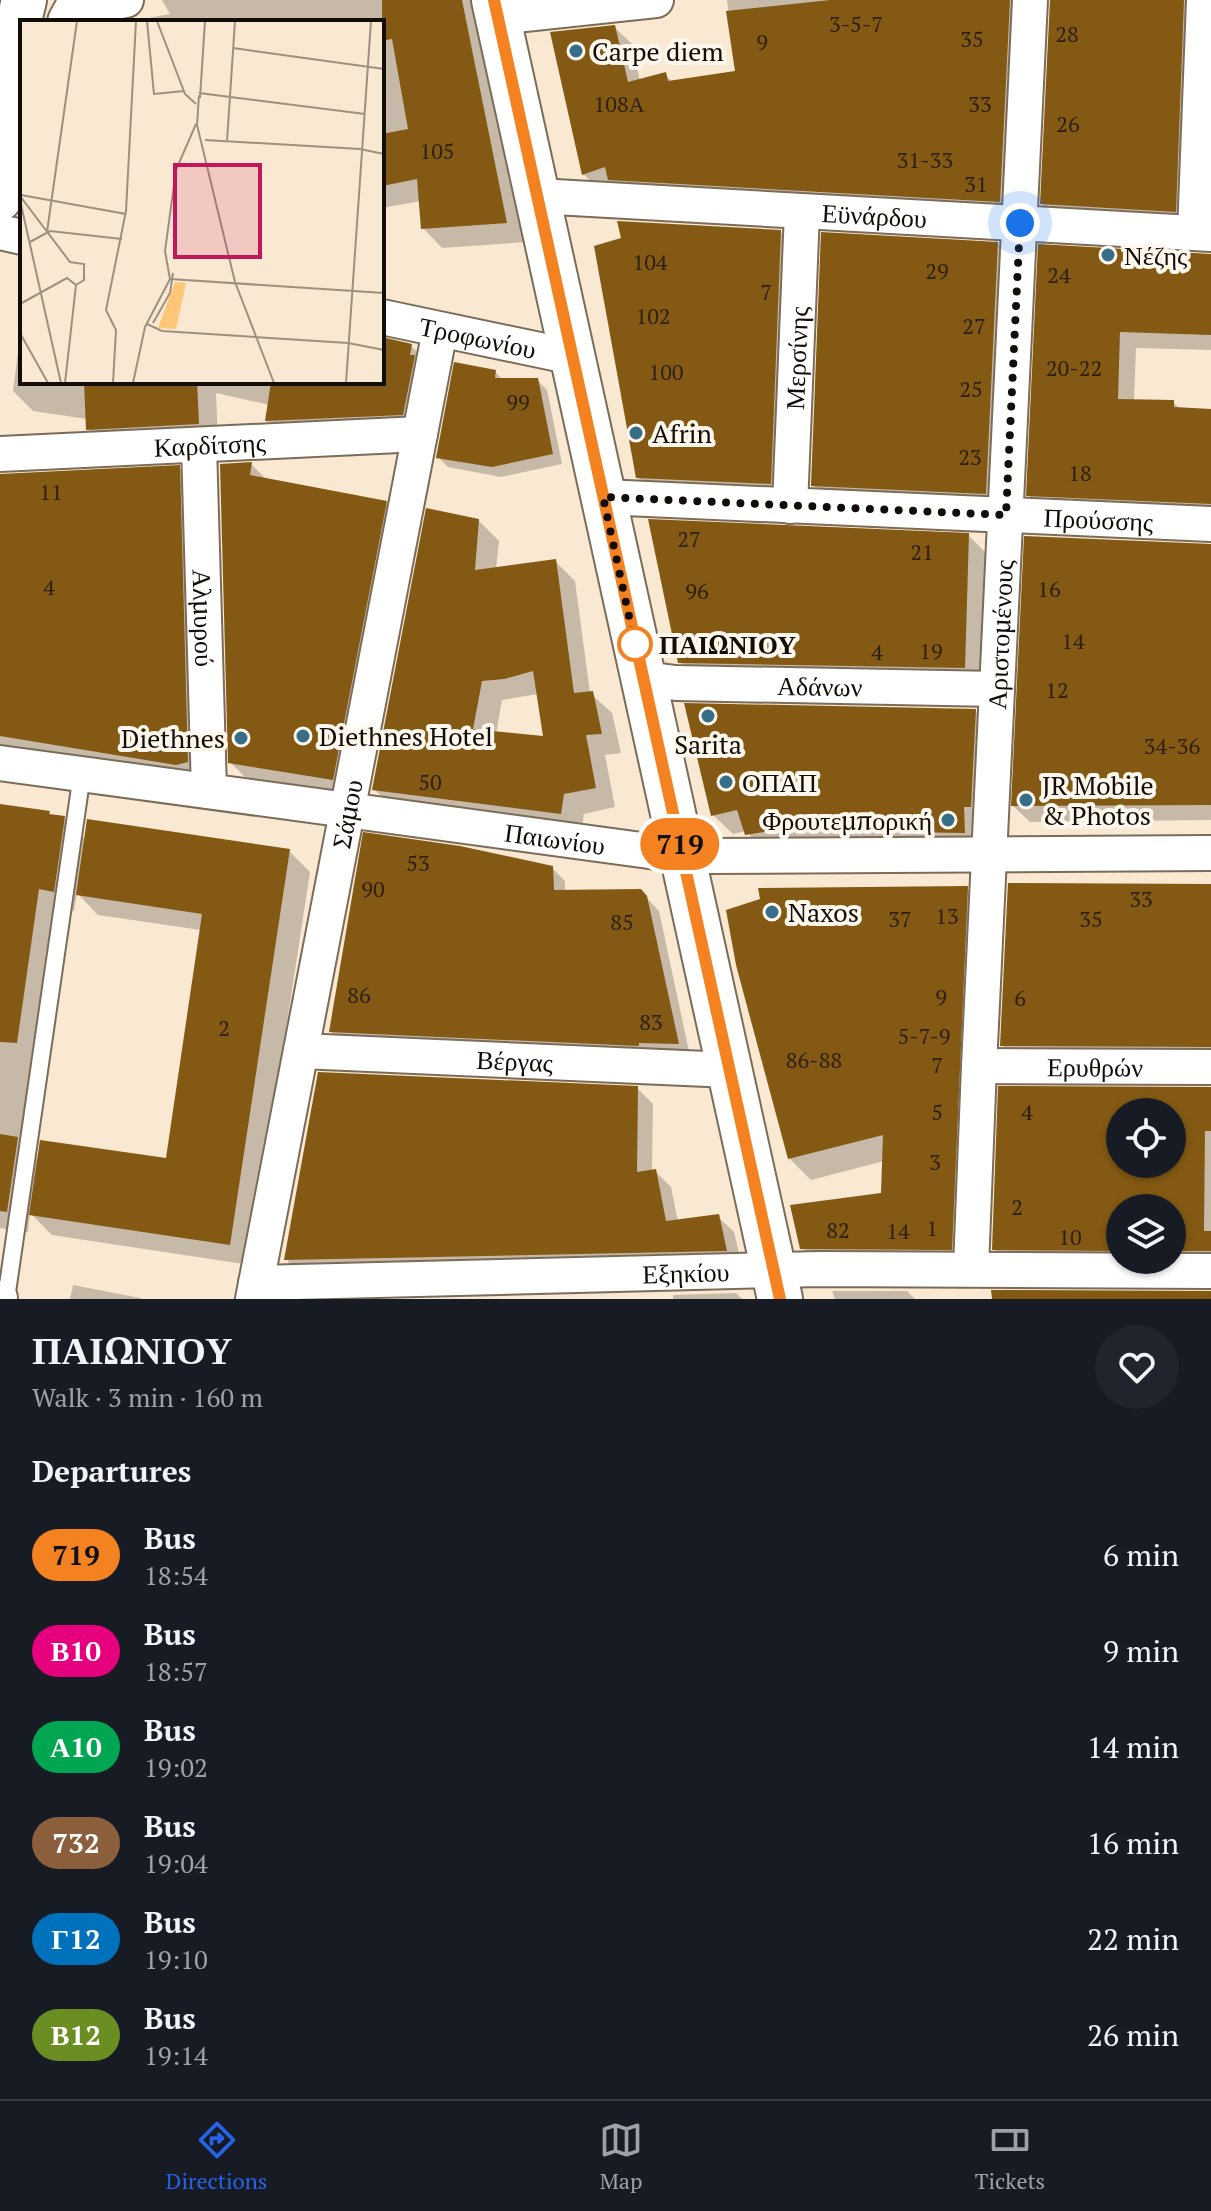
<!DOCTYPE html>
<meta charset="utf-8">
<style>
:root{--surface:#171b24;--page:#20242c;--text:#f1f3f6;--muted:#9ea1a6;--line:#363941;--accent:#2563eb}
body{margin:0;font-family:"PT Serif",serif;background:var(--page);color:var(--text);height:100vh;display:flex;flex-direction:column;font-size:30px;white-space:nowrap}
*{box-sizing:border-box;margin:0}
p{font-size:26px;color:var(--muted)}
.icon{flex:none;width:44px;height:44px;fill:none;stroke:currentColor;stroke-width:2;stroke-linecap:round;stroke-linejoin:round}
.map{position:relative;height:1299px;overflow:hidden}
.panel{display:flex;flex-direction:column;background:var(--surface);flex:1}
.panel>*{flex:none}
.badge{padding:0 16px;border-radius:26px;font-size:28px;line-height:52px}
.controls{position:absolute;left:1106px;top:1098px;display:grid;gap:16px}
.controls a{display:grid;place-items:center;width:80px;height:80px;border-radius:50%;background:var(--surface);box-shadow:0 2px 6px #0004;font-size:40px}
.you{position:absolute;width:40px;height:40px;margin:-20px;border:6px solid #fff;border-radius:50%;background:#1a73e8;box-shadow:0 0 0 12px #1a73e833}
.map>.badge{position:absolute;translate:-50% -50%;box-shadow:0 0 0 4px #fff}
h2{padding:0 32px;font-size:30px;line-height:72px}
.round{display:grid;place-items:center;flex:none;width:84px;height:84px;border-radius:42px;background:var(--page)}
.summary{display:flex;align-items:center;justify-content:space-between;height:136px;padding:0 32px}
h1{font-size:38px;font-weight:800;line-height:60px}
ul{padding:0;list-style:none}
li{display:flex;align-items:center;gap:24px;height:96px;padding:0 32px}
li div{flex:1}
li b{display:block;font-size:30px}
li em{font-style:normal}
li .badge{min-width:88px;font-weight:700;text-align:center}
.tab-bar{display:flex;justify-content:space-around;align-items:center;height:112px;border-top:2px solid var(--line);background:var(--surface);font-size:22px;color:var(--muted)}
.tab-bar a{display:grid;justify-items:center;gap:4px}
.tab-bar .on{color:var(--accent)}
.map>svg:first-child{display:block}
</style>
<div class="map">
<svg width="1211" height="1299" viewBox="0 0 1211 1299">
<rect width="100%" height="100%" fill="#f9e8d2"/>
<!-- shadow -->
<path fill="#0003" fill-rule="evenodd" d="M162,0H477L526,242L442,248L423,228L421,201L382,208V22H127L170,14Z
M727,0H1018L1017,219L601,191L583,174L614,27L632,44L640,81L665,75L673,82L737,73Z
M1053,0H1209L1191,227L1058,220L1042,204Z
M780,232L796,248L786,500L654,494L638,477Z
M998,244L1015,261L1003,510L830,503L813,485Z
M1040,246L1211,256V350L1136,348L1134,401L1173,402L1181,410L1211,411V519L1044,511L1028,495Z
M382,339L411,346L431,365L423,434L286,440L267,421L270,405L216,393L218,444L107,449L88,429L87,419L33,411L13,391L18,352H22V382H382Z
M495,372L503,380H537L547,390L562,464L501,477L448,467L438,457Z
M251,464L266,479L386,503L400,518L347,794L245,777L230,762L222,465Z
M179,468L197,486L196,782L0,752V475Z
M478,520L499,541L496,569L555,561L575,581L590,693L612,713L621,753L605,755L615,807L584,814L581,834L394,809L374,789ZM538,694L545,738L496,734L502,700Z
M968,535L987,554L983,686L699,681L680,662Z
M1211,546V820L1030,822L1013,806Z
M975,711L995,730L983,852L766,853L746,831L733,834L713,815Z
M0,806L49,813L52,816L64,818L86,840L289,851L310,872L250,1265L52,1235L30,1213L28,1232L0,1228ZM77,893L98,915L201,930L167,1161H39L25,1146L59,909L74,911Z
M552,868L565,881V891H640L659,911L690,1056L343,1044L331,1032Z
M1211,886V1062L1018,1061L1002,1045Z
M967,888L988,910L973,1271L824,1270L802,1248L883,1195L884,1161L811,1180L789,1158Z
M319,1074L637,1088L653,1104L652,1171H655L671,1187L678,1222L718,1217L734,1232L742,1266L303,1277L288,1262Z
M1000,1088L1211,1089V1266L1010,1265L994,1249ZM1120,1112H1172V1164H1120ZM1120,1208H1172V1260H1120Z
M73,1285L140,1298L141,1299H70Z
M832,1291H907L915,1299H835Z
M736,1293L742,1299H673V1295Z"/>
<!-- building -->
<path fill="#835913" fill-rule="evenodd" d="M382,0H462L507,223L421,229L417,179L382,186V134L408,129L392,39L382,41Z
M830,0H1010L1000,202L608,180L605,167L582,175L550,32L615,25L628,82L666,72L668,81L735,71L726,11Z
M1050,0H1184L1176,212L1040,204Z
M617,221L781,230L771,484L636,478L594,246L621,238Z
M821,232L998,242L986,494L811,486Z
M1038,244L1211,254V335L1120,332L1118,399L1174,400V407L1211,409V504L1026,496Z
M382,337L412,344L410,355H415L403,415L265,421L271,382H382Z
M454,362L496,370L495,378H538L553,454L492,467L436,458Z
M84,382H197L199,424L86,430Z
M252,462L250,475L387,501L333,780L228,763L220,464Z
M180,465L188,762L176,765L0,736V474Z
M426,508L479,519L475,570L556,559L574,693L593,691L602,734L586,735L596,788L564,794L561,814L372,790ZM533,671L543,736L473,729L482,681L504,679Z
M648,519L969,533L965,668L678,663Z
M1024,536L1211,544V805L1011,806Z
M684,703L976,709L971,807H964L965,833L776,830L745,835L737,810L711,816Z
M0,804L50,811L49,814L65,816L54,892L39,889L17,1043L0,1042Z
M87,819L290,849L230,1245L29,1215L40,1140L166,1158L202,914L76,895Z
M363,832L460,846L553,866L554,890L641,889L647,896L679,1044L639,1043V1046L329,1032Z
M1008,883L1211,884V1047L1000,1046Z
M968,886L952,1250L800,1249L790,1205L881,1193L883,1135L788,1159L736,965L726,910L760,899L758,888Z
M318,1072L638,1086L637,1172L656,1169L666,1221L719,1214L727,1251L284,1260Z
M998,1086L1211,1087V1131H1205L1204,1231H1211V1251H1172V1208H1120V1251L992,1250ZM1120,1112H1172V1164H1120Z
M0,1134L18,1137L7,1212L0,1211Z
M991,1290L1211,1291V1299H992Z"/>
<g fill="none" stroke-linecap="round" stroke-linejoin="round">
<defs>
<path id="service" d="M6,1299L82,774"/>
<g id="minor">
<path d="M77,9L126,0"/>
<path d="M498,17L656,0"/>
<path id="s1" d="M537,196L1211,234"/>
<path d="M0,232L22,237"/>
<path d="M1195,233L1204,0"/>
<path id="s2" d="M382,317L573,357"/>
<path id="s3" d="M199,446L209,791"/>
<path id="s4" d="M0,454L420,434"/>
<path id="s5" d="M603,497L1211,524"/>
<path id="s6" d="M790,506L802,212"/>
<path id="s7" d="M644,679L676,683L997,689"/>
<path id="s8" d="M0,763L649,851L707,856L1211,853"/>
<path id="s9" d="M301,1051L730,1070"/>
<path id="s10" d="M979,1066L1211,1067"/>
<path id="s11" d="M971,1268L979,1066L1030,0"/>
<path id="s12" d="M256,1283L819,1269L1211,1271"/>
<path d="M0,1298V1299"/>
<path id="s13" d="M253,1299L440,330"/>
</g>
<path id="secondary" d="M494,0L780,1299
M70,22L82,0
M0,198L10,59L24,0"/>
</defs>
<!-- service casing -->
<use href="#service" stroke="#7b6c59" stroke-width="20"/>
<!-- minor casing -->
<use href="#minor" stroke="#7b6c59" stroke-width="38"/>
<!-- secondary casing -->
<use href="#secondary" stroke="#7b6c59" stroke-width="48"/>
<!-- service -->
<use href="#service" stroke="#fff" stroke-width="16"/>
<!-- minor -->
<use href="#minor" stroke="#fff" stroke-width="34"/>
<!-- secondary -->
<use href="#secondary" stroke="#fff" stroke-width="44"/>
</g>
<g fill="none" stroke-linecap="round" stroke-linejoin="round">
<defs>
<path id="line" d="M494,0L780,1299"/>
</defs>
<!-- line casing -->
<use href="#line" stroke="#fff" stroke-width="18"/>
<!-- line -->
<use href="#line" stroke="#f58220" stroke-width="12"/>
<!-- walk -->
<path stroke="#120d06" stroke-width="8" stroke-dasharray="0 14.4" d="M635,644L603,497L1006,515L1020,223"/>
</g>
<!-- markers -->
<g fill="#366e88" stroke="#fef7ee" stroke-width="3">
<circle cx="576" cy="51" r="8"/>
<circle cx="1108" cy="255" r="8"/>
<circle cx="636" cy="433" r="8"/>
<circle cx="708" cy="716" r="8"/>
<circle cx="303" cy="736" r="8"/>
<circle cx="241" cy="738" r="8"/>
<circle cx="726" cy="782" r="8"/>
<circle cx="1026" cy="800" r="8"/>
<circle cx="948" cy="820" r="8"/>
<circle cx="772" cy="912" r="8"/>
</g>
<circle fill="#fff" stroke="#f58220" stroke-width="4" cx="635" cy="644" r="16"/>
<g text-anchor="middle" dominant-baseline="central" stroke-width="8" stroke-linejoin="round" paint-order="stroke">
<!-- number labels -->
<g font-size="22" fill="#2e2009">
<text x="856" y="23">3-5-7</text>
<text x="1067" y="33">28</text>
<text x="972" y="38">35</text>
<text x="762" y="41">9</text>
<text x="619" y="103">108Α</text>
<text x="980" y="103">33</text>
<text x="1068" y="123">26</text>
<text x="437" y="150">105</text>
<text x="925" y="159">31-33</text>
<text x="976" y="183">31</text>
<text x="650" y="261">104</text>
<text x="937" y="270">29</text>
<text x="1059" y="274">24</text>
<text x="766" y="291">7</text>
<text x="653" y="315">102</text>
<text x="974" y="325">27</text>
<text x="1074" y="367">20-22</text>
<text x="666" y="371">100</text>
<text x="971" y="388">25</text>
<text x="518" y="401">99</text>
<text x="970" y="456">23</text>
<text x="1080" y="472">18</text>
<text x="51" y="491">11</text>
<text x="689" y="538">27</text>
<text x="922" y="551">21</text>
<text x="49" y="586">4</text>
<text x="1049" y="588">16</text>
<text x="697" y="590">96</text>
<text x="1073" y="640">14</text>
<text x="931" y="650">19</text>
<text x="877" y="651">4</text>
<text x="1057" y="689">12</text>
<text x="1172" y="745">34-36</text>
<text x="430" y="781">50</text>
<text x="418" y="862">53</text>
<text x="373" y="888">90</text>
<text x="1141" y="898">33</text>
<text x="947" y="915">13</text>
<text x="900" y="918">37</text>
<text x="1091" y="918">35</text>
<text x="622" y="921">85</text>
<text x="359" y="994">86</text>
<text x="941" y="996">9</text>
<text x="1020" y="997">6</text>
<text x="651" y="1021">83</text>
<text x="224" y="1027">2</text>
<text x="924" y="1035">5-7-9</text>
<text x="814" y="1059">86-88</text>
<text x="937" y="1064">7</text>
<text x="937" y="1111">5</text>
<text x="1027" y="1111">4</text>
<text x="935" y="1161">3</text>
<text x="1017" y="1206">2</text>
<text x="932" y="1227">1</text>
<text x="838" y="1229">82</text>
<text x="898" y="1230">14</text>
<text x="1070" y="1236">10</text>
</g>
<!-- poi labels -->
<g font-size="26" fill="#120d06" stroke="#fef7ee" text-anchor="start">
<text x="592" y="51">Carpe diem</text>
<text x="1124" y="255">Νέζης</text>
<text x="652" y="433">Afrin</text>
<text x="319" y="736">Diethnes Hotel</text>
<text x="225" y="738" text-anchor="end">Diethnes</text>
<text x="708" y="744" text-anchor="middle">Sarita</text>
<text x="742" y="782">ΟΠΑΠ</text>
<text x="1042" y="785">JR Mobile<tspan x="1042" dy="30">&amp; Photos</tspan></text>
<text x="932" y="820" text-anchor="end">Φρουτεμπορική</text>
<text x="788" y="912">Naxos</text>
</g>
<!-- street labels -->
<g font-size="26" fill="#120d06" stroke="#fef7ee">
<text stroke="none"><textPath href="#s1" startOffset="338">Εϋνάρδου</textPath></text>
<text stroke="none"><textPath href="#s2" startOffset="98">Τροφωνίου</textPath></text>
<text stroke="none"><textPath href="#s6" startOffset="148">Μερσίνης</textPath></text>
<text stroke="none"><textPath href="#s4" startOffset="210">Καρδίτσης</textPath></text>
<text stroke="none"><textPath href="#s5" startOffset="496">Προύσσης</textPath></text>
<text stroke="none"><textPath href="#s3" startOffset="172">Αλμυρού</textPath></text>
<text stroke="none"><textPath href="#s11" startOffset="634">Αριστομένους</textPath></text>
<text stroke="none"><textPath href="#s7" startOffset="176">Αδάνων</textPath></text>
<text stroke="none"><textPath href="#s13" startOffset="494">Σάμου</textPath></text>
<text stroke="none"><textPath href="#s8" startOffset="560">Παιωνίου</textPath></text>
<text stroke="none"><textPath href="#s9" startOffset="214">Βέργας</textPath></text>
<text stroke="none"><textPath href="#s10" startOffset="116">Ερυθρών</textPath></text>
<text stroke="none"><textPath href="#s12" startOffset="430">Εξηκίου</textPath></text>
</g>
<!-- stop labels -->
<g font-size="26" font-weight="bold" fill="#120d06" stroke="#fef7ee" text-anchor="start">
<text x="659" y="644">ΠΑΙΩΝΙΟΥ</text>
</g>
</g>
<!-- overview -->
<g transform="translate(20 20)">
<rect width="364" height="364" fill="#f9e8d2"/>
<path d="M155,262L166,263L156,309L138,308Z" fill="#ffc677"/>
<path fill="none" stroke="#9d9080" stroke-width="2" d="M127,1L134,74L164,71M137,1L165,74L176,84M213,28L364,49M179,73L345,94M179,75L177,105L215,262L254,363M180,78L185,1M185,120L340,129M207,121L215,1M340,129L364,134M1,175L106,194M0,176L50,242L64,244V260L56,265M0,180L41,363M27,212L57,1M10,222L30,211L102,219M150,259L364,273M0,284L47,258L56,265M133,303L150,273L153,253M127,304L142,311L328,323M0,313L28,363M328,323L364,330M45,363L56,265M93,363L96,310L86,290L106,191L116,1M113,363L125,307L150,259L145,231L156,150L176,104M326,363L351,1"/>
<path fill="#c2185b" fill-opacity="0.15" stroke="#c2185b" stroke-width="4" d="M155,145H240V237H155Z"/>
<rect width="364" height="364" fill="none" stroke="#120d06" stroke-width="4"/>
</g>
</svg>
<div class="controls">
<a><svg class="icon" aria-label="locate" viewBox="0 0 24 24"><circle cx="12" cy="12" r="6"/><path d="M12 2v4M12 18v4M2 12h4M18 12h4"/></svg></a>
<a><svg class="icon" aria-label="layers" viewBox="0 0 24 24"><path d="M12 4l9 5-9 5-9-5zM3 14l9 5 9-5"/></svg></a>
</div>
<div class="you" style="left:1020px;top:223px"></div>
<b class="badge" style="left:680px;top:844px;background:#f58220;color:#111">719</b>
</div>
<section class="panel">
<div class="summary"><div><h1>ΠΑΙΩΝΙΟΥ</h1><p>Walk · 3 min · 160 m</p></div><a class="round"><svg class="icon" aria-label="heart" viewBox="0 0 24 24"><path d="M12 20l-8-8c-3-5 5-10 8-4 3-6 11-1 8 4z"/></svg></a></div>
<h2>Departures</h2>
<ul>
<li><span class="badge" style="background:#f58220;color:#111">719</span><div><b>Bus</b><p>18:54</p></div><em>6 min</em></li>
<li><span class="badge" style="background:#e6007e;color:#fff">Β10</span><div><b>Bus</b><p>18:57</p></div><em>9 min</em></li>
<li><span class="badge" style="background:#00a651;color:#fff">Α10</span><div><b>Bus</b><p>19:02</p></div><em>14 min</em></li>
<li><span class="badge" style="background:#8b5e3c;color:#fff">732</span><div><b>Bus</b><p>19:04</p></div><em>16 min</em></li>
<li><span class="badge" style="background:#0072bc;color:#fff">Γ12</span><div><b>Bus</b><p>19:10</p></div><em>22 min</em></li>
<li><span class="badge" style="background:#6b8e23;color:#fff">Β12</span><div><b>Bus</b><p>19:14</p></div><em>26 min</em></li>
</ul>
</section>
<nav class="tab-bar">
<a class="on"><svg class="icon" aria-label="directions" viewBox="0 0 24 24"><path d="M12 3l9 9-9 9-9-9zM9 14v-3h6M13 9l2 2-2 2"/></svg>Directions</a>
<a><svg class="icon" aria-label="map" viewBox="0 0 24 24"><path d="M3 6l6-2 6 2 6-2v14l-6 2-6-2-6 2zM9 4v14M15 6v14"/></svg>Map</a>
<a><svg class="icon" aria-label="tickets" viewBox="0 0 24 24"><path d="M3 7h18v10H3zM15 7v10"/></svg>Tickets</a>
</nav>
